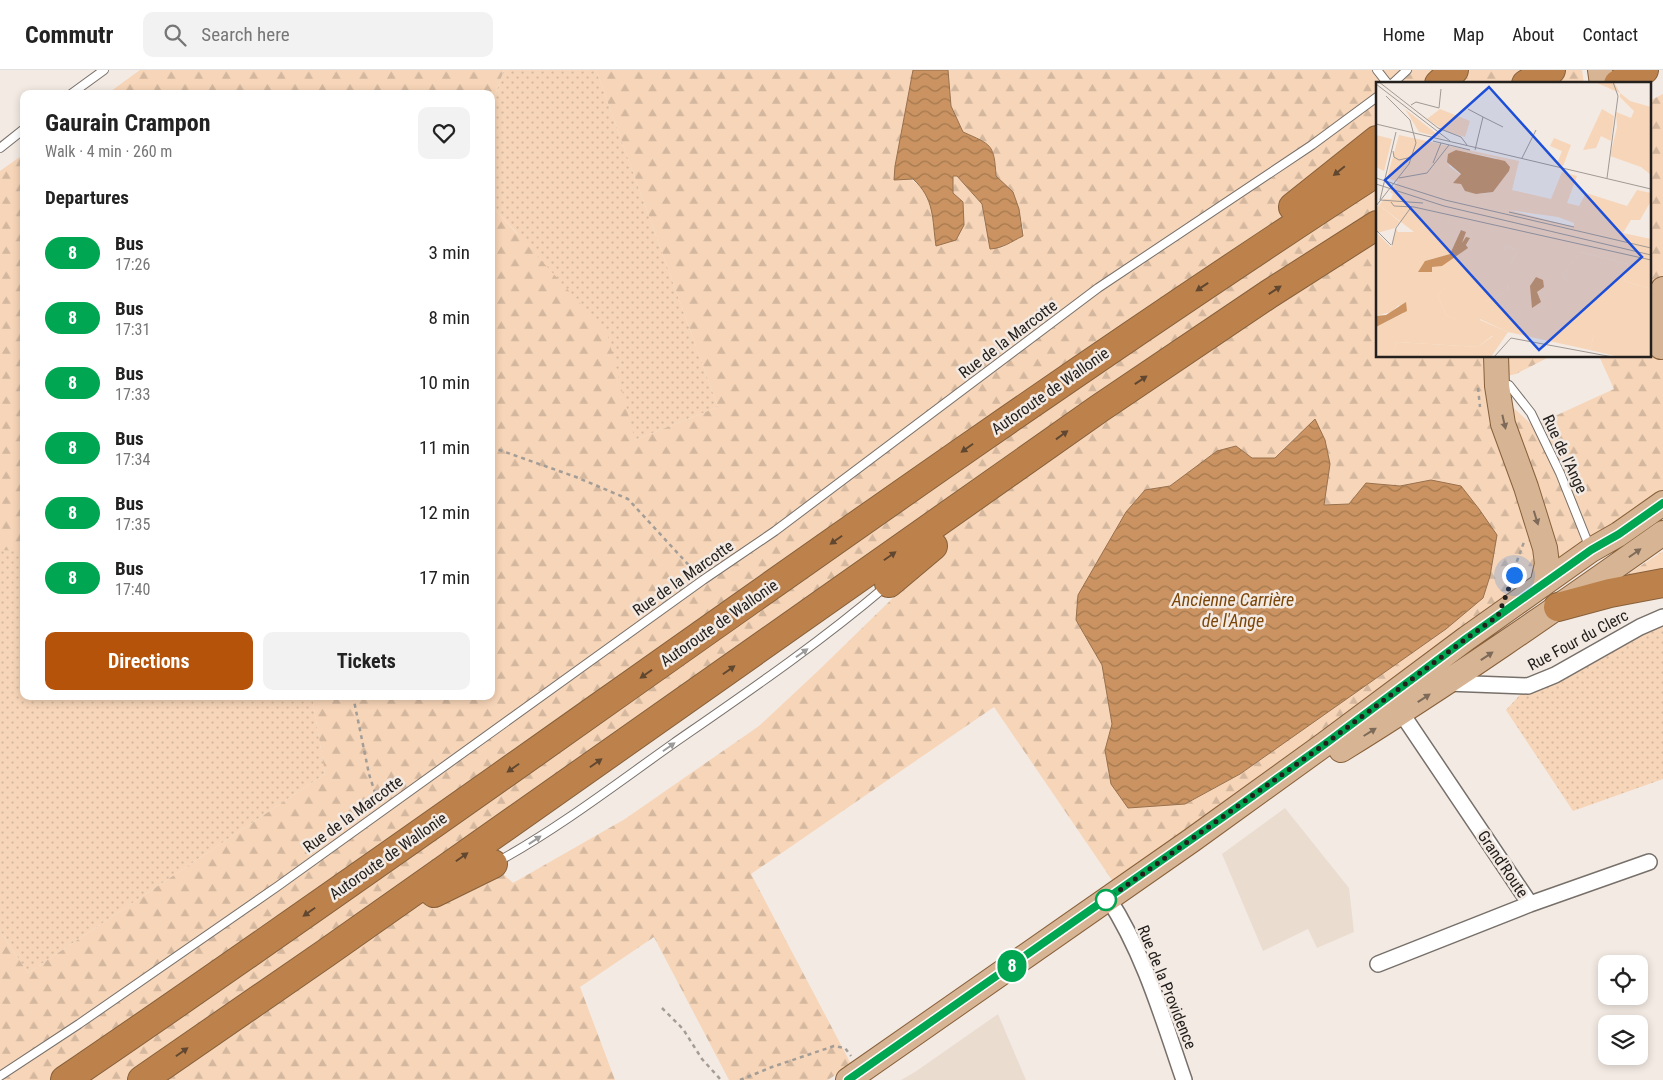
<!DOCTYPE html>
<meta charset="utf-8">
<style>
:root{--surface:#fff;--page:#f2f2f2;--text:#222;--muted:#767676;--line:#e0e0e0;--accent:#b45309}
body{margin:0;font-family:"Roboto Condensed",sans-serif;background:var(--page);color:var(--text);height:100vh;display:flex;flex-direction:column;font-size:19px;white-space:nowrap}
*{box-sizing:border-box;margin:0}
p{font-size:16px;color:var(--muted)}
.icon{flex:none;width:28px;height:28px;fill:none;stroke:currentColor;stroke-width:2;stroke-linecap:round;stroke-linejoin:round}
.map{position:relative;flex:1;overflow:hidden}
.panel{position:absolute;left:20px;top:20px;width:475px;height:610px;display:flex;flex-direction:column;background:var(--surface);border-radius:10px;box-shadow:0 2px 8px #0003}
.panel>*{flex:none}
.badge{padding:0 10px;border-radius:16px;font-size:18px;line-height:32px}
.controls{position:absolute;left:1598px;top:885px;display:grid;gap:10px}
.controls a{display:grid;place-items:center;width:50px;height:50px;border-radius:10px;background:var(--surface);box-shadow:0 2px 8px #0003;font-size:25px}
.you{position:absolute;width:25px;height:25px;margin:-12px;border:4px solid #fff;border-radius:50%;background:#1a73e8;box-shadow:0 0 0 8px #1a73e833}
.map>.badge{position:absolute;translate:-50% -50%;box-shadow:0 0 0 2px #fff}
h2{padding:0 25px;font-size:19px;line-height:45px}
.round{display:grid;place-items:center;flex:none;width:52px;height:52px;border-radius:10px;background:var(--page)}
.head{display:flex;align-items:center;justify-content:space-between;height:85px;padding:0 25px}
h1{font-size:24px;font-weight:700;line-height:38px}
.cta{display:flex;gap:10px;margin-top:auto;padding:10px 25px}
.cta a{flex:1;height:58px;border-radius:10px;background:var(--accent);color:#fff;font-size:20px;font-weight:700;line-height:58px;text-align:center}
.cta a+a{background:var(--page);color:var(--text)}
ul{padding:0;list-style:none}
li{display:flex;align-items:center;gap:15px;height:65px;padding:0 25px}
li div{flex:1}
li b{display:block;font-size:19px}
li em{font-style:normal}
li .badge{min-width:55px;font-weight:700;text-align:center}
header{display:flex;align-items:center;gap:30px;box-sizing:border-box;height:70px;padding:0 25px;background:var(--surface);border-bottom:1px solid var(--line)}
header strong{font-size:24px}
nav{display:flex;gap:28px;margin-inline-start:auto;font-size:18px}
.search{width:350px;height:45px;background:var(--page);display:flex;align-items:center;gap:12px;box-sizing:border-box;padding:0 18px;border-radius:10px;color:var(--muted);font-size:19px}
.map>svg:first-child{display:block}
</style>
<header>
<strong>Commutr</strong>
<div class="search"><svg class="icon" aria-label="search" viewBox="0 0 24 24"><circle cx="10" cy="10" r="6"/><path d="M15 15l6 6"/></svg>Search here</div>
<nav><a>Home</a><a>Map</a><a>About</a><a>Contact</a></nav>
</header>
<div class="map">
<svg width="1663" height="1010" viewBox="0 0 1663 1010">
<defs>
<pattern id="grass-dots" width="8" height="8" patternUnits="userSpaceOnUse" patternTransform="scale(1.25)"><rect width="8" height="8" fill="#f7d5b8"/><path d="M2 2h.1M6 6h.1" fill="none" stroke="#d3b79e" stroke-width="1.8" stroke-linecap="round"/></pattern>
<pattern id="forest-firs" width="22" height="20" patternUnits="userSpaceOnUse" patternTransform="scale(1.25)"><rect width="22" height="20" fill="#f7d5b8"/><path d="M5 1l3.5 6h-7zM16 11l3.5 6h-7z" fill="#d3b79e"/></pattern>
<pattern id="water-waves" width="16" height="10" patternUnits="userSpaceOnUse" patternTransform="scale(1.25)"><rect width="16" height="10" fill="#ca9361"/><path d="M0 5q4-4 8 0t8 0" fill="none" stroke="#a4784f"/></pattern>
</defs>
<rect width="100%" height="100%" fill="#f3eae3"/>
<!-- built -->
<path fill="#ebdcd0" d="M1285,738L1349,818L1354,862L1317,878L1308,859L1263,881L1222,784Z
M998,944L1026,1010H901L915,1002Z"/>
<!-- grass -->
<path fill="url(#grass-dots)" d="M504,0H596L718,337L635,370L517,163L491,135V36Z
M0,377H24V626H312L325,704L28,903L0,861Z
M1663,547V709L1573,741L1506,640L1528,616Z"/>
<!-- forest -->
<path fill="url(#forest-firs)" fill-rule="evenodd" d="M140,0H504L491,36V24H107Z
M596,0H913L895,96L923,119L931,135L936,176L952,123V106H957L982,134L985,156L1002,178L1009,173L1023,166L1024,163L1019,139L1013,122L996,107C994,74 992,75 963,62L951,36L948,0H1582L1584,14H1377V286H1551L1516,304L1502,307V327L1533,356L1614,319L1599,286H1649V31L1663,24V422L1114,813L994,637L751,804L851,994L828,1010H729L654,867L580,917L615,1010H0V861L28,903L325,704L312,626H491V135L607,263L635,370L718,337ZM1298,364L1330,394L1324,435L1349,434L1366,413L1400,416L1431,410L1446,559L1240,704L1185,734L1105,680L1112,654L1102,594L1106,477L1126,442L1145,420L1170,416L1217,381L1236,376L1252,388H1275ZM884,506L897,524L819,600L759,656L625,749L513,813L486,788Z
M24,84V481L0,480V101Z
M1663,481V507L1616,512Z"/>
<!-- water -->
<path fill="url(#water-waves)" stroke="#98704d" d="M913,0H948L951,36L963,62C992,75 994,74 996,106L1013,122L1019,139L1023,166C1010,172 1004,178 990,179L982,134L957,106H953V123L963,132L964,155L956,170L936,176C932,149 935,129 913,109L894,110L895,96Z
M1315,349L1325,370L1330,394L1324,435L1349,434L1366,413L1400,416L1431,410L1461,416L1479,439L1497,465L1490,506L1483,528L1446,559L1240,704L1185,734L1128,738L1111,714L1105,680L1112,654L1102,595L1076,550L1078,525L1126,442L1145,420L1170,416L1217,381L1236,376L1252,388H1275Z"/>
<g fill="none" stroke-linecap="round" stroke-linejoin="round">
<defs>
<path id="lane" d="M1377,0L1388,14
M1392,14L1407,0
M71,24L104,0
M0,78L24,59
M1501,316L1509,315L1531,343L1560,403L1590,478
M497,792C559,758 616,714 674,673C746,623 818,574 885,517
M0,1006L79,954L278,816L703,510L775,461L1098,218L1312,75L1377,27"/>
<path id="street" d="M1447,613L1528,616L1555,605L1640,557L1663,547
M1108,828C1144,883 1163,949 1184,1010
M1530,834L1649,792
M1378,894L1530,834L1396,635"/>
<path id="primary" d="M1600,0L1602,14
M1661,277C1660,258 1656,236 1663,219
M1496,286L1497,316L1503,354L1526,417L1545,478L1547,494L1542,515
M1341,680C1451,612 1557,538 1663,463
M848,1010L1192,770L1325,674L1467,568L1591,480L1619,464L1663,433"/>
<path id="highway" d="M1439,14L1454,0
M1526,14L1551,0
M1618,14L1644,0
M1293,137L1377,70
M889,513L933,476
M1558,537L1610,523L1663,513
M434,823L493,794
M65,1010C505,711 930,392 1377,102
M142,1010L326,883L1100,338L1269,224L1377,155"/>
</defs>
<!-- lane casing -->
<use href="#lane" stroke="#77706a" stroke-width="10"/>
<!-- street casing -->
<use href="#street" stroke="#77706a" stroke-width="18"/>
<!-- primary casing -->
<use href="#primary" stroke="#87603b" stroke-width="26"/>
<!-- highway casing -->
<use href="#highway" stroke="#87603b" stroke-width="30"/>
<!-- path -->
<path stroke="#a39d97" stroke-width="2.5" stroke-dasharray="4 4" stroke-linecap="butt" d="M1478,318L1480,337
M491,377L576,407L628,429L695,502
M1511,515L1517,491L1524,472
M353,626L369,704L378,732
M662,938L683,959L702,989L721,1010
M740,1010L772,997L834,976L845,978L851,986"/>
<!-- lane -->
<use href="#lane" stroke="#fff" stroke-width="8"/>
<!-- street -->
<use href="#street" stroke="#fff" stroke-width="15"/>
<!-- primary -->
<use href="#primary" stroke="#d7b493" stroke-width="24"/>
<!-- highway -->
<use href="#highway" stroke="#bd824b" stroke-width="28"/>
</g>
<!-- one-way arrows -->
<defs><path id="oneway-solid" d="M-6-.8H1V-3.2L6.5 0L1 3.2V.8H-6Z" transform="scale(1.25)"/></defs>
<g fill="#614730">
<use href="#oneway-solid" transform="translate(1339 101) rotate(141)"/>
<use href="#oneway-solid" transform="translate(1202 217) rotate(146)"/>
<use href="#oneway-solid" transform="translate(1275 220) rotate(-33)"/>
<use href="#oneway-solid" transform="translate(1141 310) rotate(-34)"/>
<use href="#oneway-solid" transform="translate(1062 365) rotate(-36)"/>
<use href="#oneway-solid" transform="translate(967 378) rotate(145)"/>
<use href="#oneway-solid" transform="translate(836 470) rotate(145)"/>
<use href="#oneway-solid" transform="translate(890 486) rotate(-35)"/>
<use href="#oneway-solid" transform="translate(729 600) rotate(-35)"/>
<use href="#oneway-solid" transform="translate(646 604) rotate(145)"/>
<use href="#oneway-solid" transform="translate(596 693) rotate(-35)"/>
<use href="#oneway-solid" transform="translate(513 698) rotate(145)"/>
<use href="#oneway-solid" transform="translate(462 787) rotate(-35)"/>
<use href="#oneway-solid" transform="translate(309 842) rotate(145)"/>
<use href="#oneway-solid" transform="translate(182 982) rotate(-35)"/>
</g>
<g fill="#7d6a58">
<use href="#oneway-solid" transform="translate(1504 352) rotate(77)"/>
<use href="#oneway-solid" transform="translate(1536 448) rotate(73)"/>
<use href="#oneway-solid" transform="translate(1635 483) rotate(-35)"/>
<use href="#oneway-solid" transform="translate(1487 586) rotate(-34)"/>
<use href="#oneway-solid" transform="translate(1424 628) rotate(-33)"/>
<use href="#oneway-solid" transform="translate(1370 662) rotate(-32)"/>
</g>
<g fill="#9c9b9a">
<use href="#oneway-solid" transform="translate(802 583) rotate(-35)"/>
<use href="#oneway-solid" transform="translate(669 677) rotate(-35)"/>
<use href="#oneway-solid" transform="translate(535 770) rotate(-34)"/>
</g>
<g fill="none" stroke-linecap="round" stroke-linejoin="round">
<defs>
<path id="line" d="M848,1010L1236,738L1325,674L1467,568L1591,480L1619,464L1663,433"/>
</defs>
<!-- line casing -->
<use href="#line" stroke="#fff" stroke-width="11"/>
<!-- line -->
<use href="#line" stroke="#00a651" stroke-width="8"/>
<!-- walk -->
<path stroke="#23201e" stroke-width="5" stroke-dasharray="0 9" d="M1106,830L1325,674L1467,568L1498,546L1514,505"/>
</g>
<!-- markers -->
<circle fill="#fff" stroke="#00a651" stroke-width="2.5" cx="1106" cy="830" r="10"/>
<g text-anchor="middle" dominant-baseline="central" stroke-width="5" stroke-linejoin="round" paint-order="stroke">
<!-- street labels -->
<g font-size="16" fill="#23201e" stroke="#f3eae3">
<text transform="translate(1008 269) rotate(-37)">Rue de la Marcotte</text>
<text transform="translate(1050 321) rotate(-35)">Autoroute de Wallonie</text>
<text transform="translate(1565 384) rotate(65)">Rue de l'Ange</text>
<text transform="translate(683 508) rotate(-35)">Rue de la Marcotte</text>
<text transform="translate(719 553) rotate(-35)">Autoroute de Wallonie</text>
<text transform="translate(1578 570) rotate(-28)">Rue Four du Clerc</text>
<text transform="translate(353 744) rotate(-36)">Rue de la Marcotte</text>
<text transform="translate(388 786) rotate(-35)">Autoroute de Wallonie</text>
<text transform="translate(1503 794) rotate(56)">Grand'Route</text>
<text transform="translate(1167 917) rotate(68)">Rue de la Providence</text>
</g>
<!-- water labels -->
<g font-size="18" font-style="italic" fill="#7b4609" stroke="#f3eae3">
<text x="1233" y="529">Ancienne Carrière<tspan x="1233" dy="21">de l'Ange</tspan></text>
</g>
</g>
<!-- overview -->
<g transform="translate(1376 12)">
<rect width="275" height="275" fill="#f3eae3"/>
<path d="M219,0H238L244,11L254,19L275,25V93L265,85L234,74L241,45L240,30L255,36L258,29L244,15V11ZM64,27L94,39L89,55L69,49L51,37ZM226,27L238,34L235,59L225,54L220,66L207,68ZM0,53L16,57L8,89L0,85ZM178,56L195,63L187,84L181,82L186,69L174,64ZM3,123L24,140L19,146L1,151L0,127ZM131,164L142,169L134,182L203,214L186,193L205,170L252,182L248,199L275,207V275H243L214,268L218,252L171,241L132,200L131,210L110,219L104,238L132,250L115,275H15L21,260L102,265L117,254L70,233L62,214L76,194L103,215Z" fill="#f7d5b8"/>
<path d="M29,27L66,56L43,50ZM23,53L143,79L136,108L175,117L186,90L201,94L191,121L203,124L210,111L251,124L261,108L275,111V119L264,138H255L247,151L275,157V207L248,199L252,182L205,170L186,193L222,236L214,268L132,250L104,237L103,226L110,219L131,210L134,182L142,169L131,164L103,216L76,195L62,214L70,233L117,253L102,265L21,260L15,275H0V245L28,231L23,223L15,230L0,234V150L15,165L20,147L22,150H38L3,123L8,117H15L17,112L14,110L22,100L11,96ZM80,68L120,76L133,89L117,110L104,112L90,109L85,102V93L73,84ZM133,128L182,135L198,141V145ZM85,148L88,149L86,161L94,156L90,165L64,184L56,185L54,191L49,179L74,172Z" fill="#f7d5b8" fill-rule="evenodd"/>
<path d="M80,68L129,79L134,85L133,89L117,110L100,112L89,109L85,102L77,101L85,92L71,80L72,72ZM85,148L90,150L86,161L90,155L94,156L90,163L92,166L66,184L56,185V190H42L49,179L74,172ZM160,195L167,198L168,205L161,210L165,220L156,226L154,204ZM30,220L31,229L0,245V234L10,233Z" fill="#ca9361"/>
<path fill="none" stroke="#a09994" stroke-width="1" d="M3,0L62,46L85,55L91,63M0,2L74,59M35,23L40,20L63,26L65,7M92,27L107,35M0,42L275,107M57,59L94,68M99,68L107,35L127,45M17,69L18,75L23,78L36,75M146,76L160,48M57,81L65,61M0,96L69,118L275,166M23,96L51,91L73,63M231,96L242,14L237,0M0,102L68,124L275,173M4,118L20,50M4,118L47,121M15,120L18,124L38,125L275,178M0,124L33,82L40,61L34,38L10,14M133,130L198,145M0,148L15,163M16,163L20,146L36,124M118,275L135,256L237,275"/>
<path fill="#1d4ed8" fill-opacity="0.15" stroke="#1d4ed8" stroke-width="2.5" d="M113,5L266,175L163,268L9,98Z"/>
<rect width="275" height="275" fill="none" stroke="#23201e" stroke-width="2.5"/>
</g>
</svg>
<div class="controls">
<a><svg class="icon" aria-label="locate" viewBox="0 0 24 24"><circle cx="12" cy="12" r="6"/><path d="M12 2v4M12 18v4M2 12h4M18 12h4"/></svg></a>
<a><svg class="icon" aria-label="layers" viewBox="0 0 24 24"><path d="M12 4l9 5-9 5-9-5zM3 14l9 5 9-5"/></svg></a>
</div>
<div class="you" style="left:1514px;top:505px"></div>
<b class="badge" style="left:1012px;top:896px;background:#00a651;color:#fff">8</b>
<section class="panel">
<div class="head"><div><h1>Gaurain Crampon</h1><p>Walk · 4 min · 260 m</p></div><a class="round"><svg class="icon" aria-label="heart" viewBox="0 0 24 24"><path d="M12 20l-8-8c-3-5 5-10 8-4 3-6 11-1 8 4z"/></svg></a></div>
<h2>Departures</h2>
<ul>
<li><span class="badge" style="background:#00a651;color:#fff">8</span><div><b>Bus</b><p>17:26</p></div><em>3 min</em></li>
<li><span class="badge" style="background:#00a651;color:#fff">8</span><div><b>Bus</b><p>17:31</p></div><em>8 min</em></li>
<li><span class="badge" style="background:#00a651;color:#fff">8</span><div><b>Bus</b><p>17:33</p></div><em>10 min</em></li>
<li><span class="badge" style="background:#00a651;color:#fff">8</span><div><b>Bus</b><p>17:34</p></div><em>11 min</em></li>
<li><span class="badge" style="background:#00a651;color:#fff">8</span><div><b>Bus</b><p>17:35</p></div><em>12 min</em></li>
<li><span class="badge" style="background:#00a651;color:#fff">8</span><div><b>Bus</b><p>17:40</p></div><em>17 min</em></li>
</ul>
<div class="cta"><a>Directions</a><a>Tickets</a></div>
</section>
</div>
